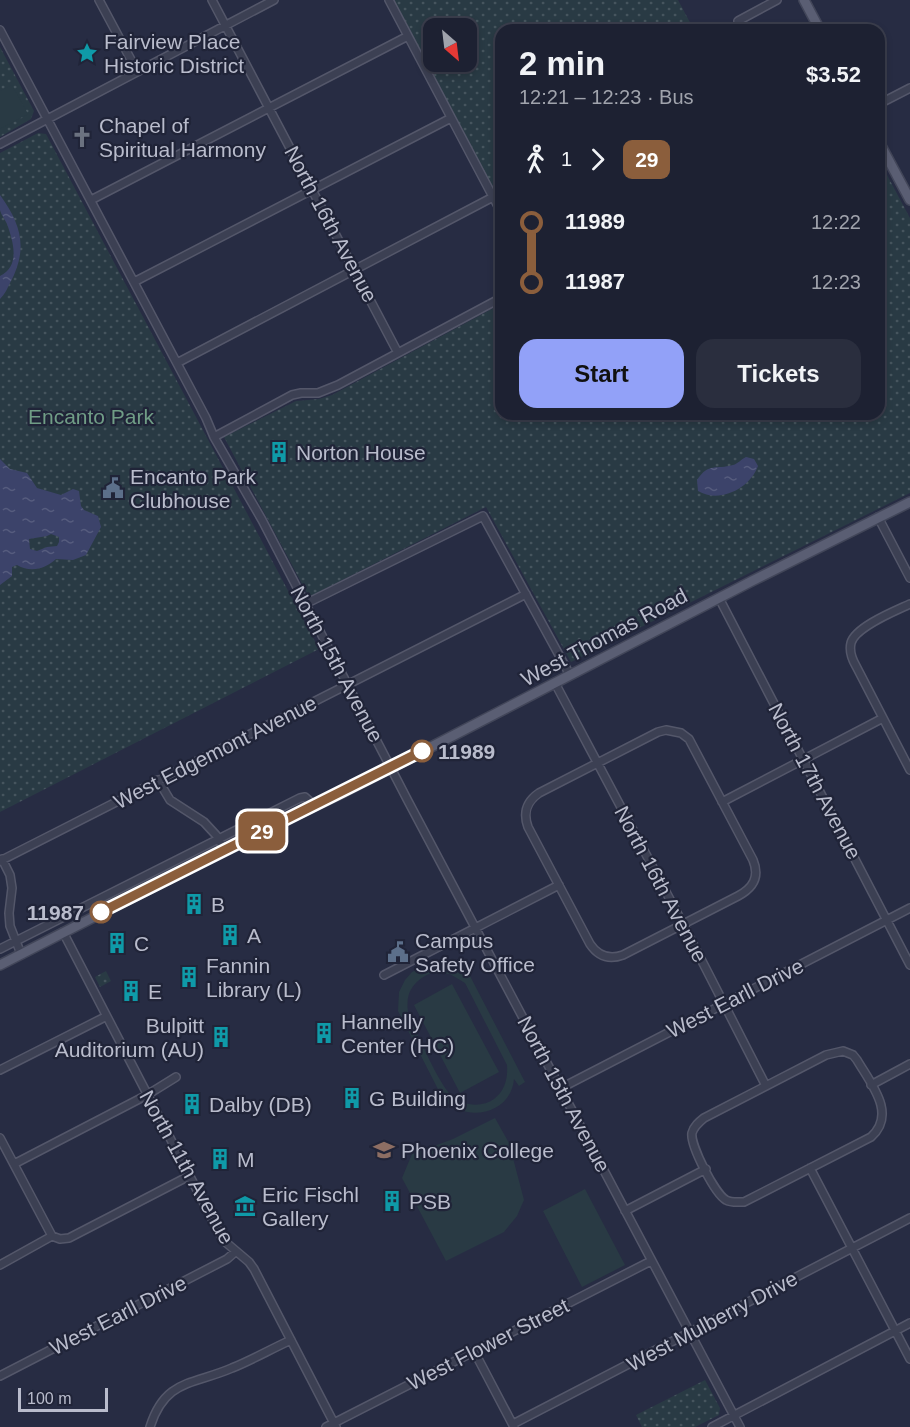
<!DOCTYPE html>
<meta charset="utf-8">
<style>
:root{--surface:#1d2132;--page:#2a2e3e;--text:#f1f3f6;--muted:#a0a3ac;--line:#3b3e4d;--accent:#92a1f8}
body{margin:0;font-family:Helvetica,sans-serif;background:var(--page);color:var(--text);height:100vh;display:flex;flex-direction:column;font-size:22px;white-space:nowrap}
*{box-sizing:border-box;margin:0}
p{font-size:20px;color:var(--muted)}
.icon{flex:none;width:33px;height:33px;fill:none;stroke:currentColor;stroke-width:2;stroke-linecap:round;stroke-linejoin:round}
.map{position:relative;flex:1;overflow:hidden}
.details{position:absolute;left:495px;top:24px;width:390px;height:396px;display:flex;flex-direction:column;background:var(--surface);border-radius:18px;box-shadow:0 3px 9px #0003,0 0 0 2px var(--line)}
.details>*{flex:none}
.badge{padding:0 12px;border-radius:9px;font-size:21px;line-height:39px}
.needle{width:39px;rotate:152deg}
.fabs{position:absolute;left:423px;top:18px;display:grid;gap:12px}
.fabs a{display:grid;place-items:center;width:54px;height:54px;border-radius:12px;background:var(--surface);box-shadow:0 3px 9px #0003,0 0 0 2px var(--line);font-size:30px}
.scale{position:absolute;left:18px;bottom:15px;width:90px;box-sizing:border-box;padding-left:6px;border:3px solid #b9bccc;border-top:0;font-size:16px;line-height:21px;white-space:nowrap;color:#b9bccc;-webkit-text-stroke:4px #202438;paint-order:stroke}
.map>.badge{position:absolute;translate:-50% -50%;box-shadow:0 0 0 3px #fff}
.legs{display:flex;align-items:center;gap:9px;height:66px;padding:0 24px;font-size:20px}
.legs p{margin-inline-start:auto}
.head{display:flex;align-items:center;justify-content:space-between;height:102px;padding:0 24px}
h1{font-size:33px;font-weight:800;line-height:45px}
.action{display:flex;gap:12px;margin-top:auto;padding:12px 24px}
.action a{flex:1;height:69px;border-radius:18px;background:var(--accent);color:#111;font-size:24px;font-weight:800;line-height:69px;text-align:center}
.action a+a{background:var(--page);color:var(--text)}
ul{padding:0 24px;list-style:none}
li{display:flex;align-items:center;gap:21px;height:60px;font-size:22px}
li i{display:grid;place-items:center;width:9px;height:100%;margin:0 8px;background:currentColor}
li i::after{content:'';width:15px;height:15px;margin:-8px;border:4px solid;border-radius:50%;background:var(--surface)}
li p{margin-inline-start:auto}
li:first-child i{background:linear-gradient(#0000 50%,currentColor 0)}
li:last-child i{background:linear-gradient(currentColor 50%,#0000 0)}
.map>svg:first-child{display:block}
</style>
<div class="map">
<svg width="910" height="1427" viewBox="0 0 910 1427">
<defs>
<pattern id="green-dots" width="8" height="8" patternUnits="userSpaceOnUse" patternTransform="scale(1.5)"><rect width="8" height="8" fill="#293a44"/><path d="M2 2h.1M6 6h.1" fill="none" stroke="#46555e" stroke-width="1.8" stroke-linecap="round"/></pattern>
<pattern id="water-ripples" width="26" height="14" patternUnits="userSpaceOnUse" patternTransform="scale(1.5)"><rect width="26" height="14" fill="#3c436a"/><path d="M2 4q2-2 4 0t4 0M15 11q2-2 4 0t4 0" fill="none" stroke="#565c7e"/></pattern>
</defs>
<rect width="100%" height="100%" fill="#272c43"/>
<!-- green -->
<path fill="url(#green-dots)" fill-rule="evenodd" d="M394,0H678L694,30H501V207ZM434,28H466V62H434Z
M0,47L34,111L31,119L0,137Z
M38,133L46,134L319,649L0,812V153Z
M879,160L910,218V493L571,662L486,507L309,597L224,437L296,401L319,399L332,395L501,304V414H879Z
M106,971L111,981L100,987L95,977Z
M705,1380L720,1408L719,1415L695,1427H642L636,1415Z"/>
<!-- pitch -->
<path fill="#293a44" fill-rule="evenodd" d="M12,85L28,114L0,129V91Z
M432,962C447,962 460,965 470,976L525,1082L519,1086L514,1079C511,1115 465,1123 443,1099L398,1011L399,992L405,980L412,972ZM431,973L450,974L465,983L507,1065C508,1078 505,1091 494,1099C482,1108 462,1106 451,1095C437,1081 419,1036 409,1017C404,995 411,982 431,973Z
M452,984L499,1072L460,1093L414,1005Z
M495,1118L509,1143L524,1200L517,1216L504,1232L446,1261L402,1178L412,1154L453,1139Z
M585,1189L625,1265L582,1287L543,1211Z"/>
<!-- water -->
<path fill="url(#water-ripples)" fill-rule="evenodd" d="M0,195C22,225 28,250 10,283C7,289 5,294 0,299V276C21,266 13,241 7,224C5,219 1,215 0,210C0,206 0,200 0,195Z
M746,457L754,459L758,466C750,488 720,504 698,491L697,480C709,462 716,470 733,465C738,464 741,459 746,457Z
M0,459L10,469L27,473L37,488L61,495L73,489L79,491L81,506L84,510L98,516L101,527L86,555L73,560L56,559C45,569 31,573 17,565L12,567V576L0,585ZM51,534L59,537V542L57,546L47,547L37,551L30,549L29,539L47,536Z"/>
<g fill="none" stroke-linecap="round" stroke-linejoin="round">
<defs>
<path id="minor" d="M99,0L137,71
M212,0L398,353
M389,0L501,212
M0,30L206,418L214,437L262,520L408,801L740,1427
M743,30L738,21L777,0
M879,104L910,88
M0,144L274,0
M91,200L408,36
M134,282L451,118
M177,363L493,197
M214,437L292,395L301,393H318L338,385L501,298
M878,517L910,578
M719,598L910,965
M305,604L483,516L570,675
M910,604C895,611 855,627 851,643C849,651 852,659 856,666L910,770
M555,683L683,924L766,1086
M666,730L681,733L689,739L753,860C760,877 753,888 738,896L623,955C609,960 598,956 590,944L528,827C523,813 526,802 539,793L658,732Z
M158,780L170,800L204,822L216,835L225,850
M722,802L883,718
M2,859L10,875L12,888L9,913L10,926L21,954
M0,861L526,594
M63,932L223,1240L249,1262L254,1269L336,1427
M0,949L300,798L305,797L315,806
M384,975L559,885
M843,1051L853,1055L857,1060C871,1084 897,1114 871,1137L744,1202C738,1202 731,1203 726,1200C715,1194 690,1145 692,1133C694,1126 699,1122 704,1118L826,1055Z
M0,1070L105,1017
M871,1085L910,1064
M561,1088L910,908
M0,1138L52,1236
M14,1164L147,1095L176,1077
M810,1168L910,1359
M625,1211L706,1169
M0,1265L52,1236L60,1239L69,1238L189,1176
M474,1351L514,1427
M0,1376L227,1259L235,1252
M513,1424L910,1218
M150,1427C165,1379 193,1385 232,1368C252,1360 271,1349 291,1340
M326,1427L651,1261
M712,1427L910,1323"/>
<path id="major" d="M804,0L820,30
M879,142L910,200
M0,965L274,825L344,792L752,581L910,502"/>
</defs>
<!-- minor casing -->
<use href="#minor" stroke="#54576a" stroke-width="10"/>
<!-- major casing -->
<use href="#major" stroke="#424659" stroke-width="12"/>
<!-- minor -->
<use href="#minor" stroke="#3c4053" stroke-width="7"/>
<!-- major -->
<use href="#major" stroke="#5a5e73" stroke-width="9"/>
</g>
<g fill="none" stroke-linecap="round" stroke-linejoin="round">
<defs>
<path id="line-1" d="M101,912L422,751"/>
</defs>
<!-- line-1 casing -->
<use href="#line-1" stroke="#fff" stroke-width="14"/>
<!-- line-1 -->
<use href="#line-1" stroke="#8b5e3c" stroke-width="9"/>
</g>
<!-- icons -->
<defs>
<symbol id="sight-bare" viewBox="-9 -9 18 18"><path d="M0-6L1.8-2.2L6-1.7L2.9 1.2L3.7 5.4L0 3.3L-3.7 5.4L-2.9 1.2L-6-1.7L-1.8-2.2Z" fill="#0f9aa8" stroke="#202438" stroke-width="2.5" paint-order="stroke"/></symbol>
<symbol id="church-bare" viewBox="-9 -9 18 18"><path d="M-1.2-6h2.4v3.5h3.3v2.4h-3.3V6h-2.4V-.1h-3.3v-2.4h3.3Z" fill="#6b7280" stroke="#202438" stroke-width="2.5" paint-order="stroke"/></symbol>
<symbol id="building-bare" viewBox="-9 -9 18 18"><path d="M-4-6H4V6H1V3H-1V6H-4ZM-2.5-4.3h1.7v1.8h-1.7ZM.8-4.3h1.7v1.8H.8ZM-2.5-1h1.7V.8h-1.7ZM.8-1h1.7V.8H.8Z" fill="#0f9aa8" stroke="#202438" stroke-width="2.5" paint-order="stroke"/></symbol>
<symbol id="civic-bare" viewBox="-9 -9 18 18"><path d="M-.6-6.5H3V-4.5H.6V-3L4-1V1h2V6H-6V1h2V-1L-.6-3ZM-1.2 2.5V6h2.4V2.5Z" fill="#5c6f8a" stroke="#202438" stroke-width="2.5" paint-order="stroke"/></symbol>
<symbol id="university-bare" viewBox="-9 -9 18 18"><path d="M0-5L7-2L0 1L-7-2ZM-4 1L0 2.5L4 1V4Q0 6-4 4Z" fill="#8d6e63" stroke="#202438" stroke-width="2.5" paint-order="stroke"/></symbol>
<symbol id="museum-bare" viewBox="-9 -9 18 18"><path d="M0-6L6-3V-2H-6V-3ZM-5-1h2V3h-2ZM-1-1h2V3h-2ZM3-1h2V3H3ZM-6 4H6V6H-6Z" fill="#0f9aa8" stroke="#202438" stroke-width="2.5" paint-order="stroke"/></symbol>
</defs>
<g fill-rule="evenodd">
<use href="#sight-bare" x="72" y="38" width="30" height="30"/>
<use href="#church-bare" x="67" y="122" width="30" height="30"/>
<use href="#building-bare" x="264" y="437" width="30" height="30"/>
<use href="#civic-bare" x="98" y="473" width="30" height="30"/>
<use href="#building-bare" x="179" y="889" width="30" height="30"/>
<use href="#building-bare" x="215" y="920" width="30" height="30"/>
<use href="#building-bare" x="102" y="928" width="30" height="30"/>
<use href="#civic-bare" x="383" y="937" width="30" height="30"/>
<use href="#building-bare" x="174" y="962" width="30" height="30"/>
<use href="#building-bare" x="116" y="976" width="30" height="30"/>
<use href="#building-bare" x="309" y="1018" width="30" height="30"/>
<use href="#building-bare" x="206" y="1022" width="30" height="30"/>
<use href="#building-bare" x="337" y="1083" width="30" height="30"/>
<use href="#building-bare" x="177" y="1089" width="30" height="30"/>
<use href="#university-bare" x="369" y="1135" width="30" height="30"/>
<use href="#building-bare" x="205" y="1144" width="30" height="30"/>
<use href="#building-bare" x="377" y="1186" width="30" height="30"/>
<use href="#museum-bare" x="230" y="1191" width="30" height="30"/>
</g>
<!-- markers -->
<g fill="#fff" stroke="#8b5e3c" stroke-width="3">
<circle cx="422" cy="751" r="10"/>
<circle cx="101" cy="912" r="10"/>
</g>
<g text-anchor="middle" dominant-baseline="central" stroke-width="4.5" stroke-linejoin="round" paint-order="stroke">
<!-- poi labels -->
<g font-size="21" fill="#b9bccc" stroke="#202438" text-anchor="start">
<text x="104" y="41">Fairview Place<tspan x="104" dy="24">Historic District</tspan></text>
<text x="99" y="125">Chapel of<tspan x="99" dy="24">Spiritual Harmony</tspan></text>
<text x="296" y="452">Norton House</text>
<text x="130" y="476">Encanto Park<tspan x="130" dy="24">Clubhouse</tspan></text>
<text x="211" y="904">B</text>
<text x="247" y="935">A</text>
<text x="415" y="940">Campus<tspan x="415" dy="24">Safety Office</tspan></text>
<text x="134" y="943">C</text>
<text x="206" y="965">Fannin<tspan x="206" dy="24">Library (L)</tspan></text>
<text x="148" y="991">E</text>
<text x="341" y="1021">Hannelly<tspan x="341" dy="24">Center (HC)</tspan></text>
<text x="204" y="1025" text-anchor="end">Bulpitt<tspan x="204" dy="24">Auditorium (AU)</tspan></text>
<text x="369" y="1098">G Building</text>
<text x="209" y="1104">Dalby (DB)</text>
<text x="401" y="1150">Phoenix College</text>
<text x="237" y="1159">M</text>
<text x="262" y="1194">Eric Fischl<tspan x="262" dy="24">Gallery</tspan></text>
<text x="409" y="1201">PSB</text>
</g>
<!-- street labels -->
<g font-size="21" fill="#b9bccc" stroke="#202438">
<text transform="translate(331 224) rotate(62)">North 16th Avenue</text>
<text transform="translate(604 637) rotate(-28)">West Thomas Road</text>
<text transform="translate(337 664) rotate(62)">North 15th Avenue</text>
<text transform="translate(215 752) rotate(-27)">West Edgemont Avenue</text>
<text transform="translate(815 781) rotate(62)">North 17th Avenue</text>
<text transform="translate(661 884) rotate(62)">North 16th Avenue</text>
<text transform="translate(735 998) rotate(-27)">West Earll Drive</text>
<text transform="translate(564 1094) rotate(62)">North 15th Avenue</text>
<text transform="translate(187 1167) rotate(61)">North 11th Avenue</text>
<text transform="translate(118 1315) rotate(-27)">West Earll Drive</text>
<text transform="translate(712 1321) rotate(-28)">West Mulberry Drive</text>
<text transform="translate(488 1344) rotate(-27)">West Flower Street</text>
</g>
<!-- park labels -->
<g font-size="21" fill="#709d86" stroke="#202438">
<text x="91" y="416">Encanto Park</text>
</g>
<!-- stop labels -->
<g font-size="21" font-weight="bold" fill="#b9bccc" stroke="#202438" text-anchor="start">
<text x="438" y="751">11989</text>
<text x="84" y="912" text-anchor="end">11987</text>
</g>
</g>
</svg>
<div class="fabs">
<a><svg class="needle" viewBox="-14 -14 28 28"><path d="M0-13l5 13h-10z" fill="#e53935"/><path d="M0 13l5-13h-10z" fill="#a0a3ac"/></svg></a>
</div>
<div class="scale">100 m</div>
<b class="badge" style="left:262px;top:831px;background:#8b5e3c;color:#fff">29</b>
<section class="details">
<div class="head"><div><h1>2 min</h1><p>12:21 – 12:23 · Bus</p></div><b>$3.52</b></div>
<div class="legs"><svg class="icon" aria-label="walk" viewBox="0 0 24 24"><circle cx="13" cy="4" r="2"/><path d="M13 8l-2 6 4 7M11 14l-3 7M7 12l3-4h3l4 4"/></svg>1<svg class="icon" aria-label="forward" viewBox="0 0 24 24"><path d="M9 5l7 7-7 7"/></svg><b class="badge" style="background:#8b5e3c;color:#fff">29</b></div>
<ul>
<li><i style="color:#8b5e3c"></i><b>11989</b><p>12:22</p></li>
<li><i style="color:#8b5e3c"></i><b>11987</b><p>12:23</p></li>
</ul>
<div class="action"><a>Start</a><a>Tickets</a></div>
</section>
</div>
